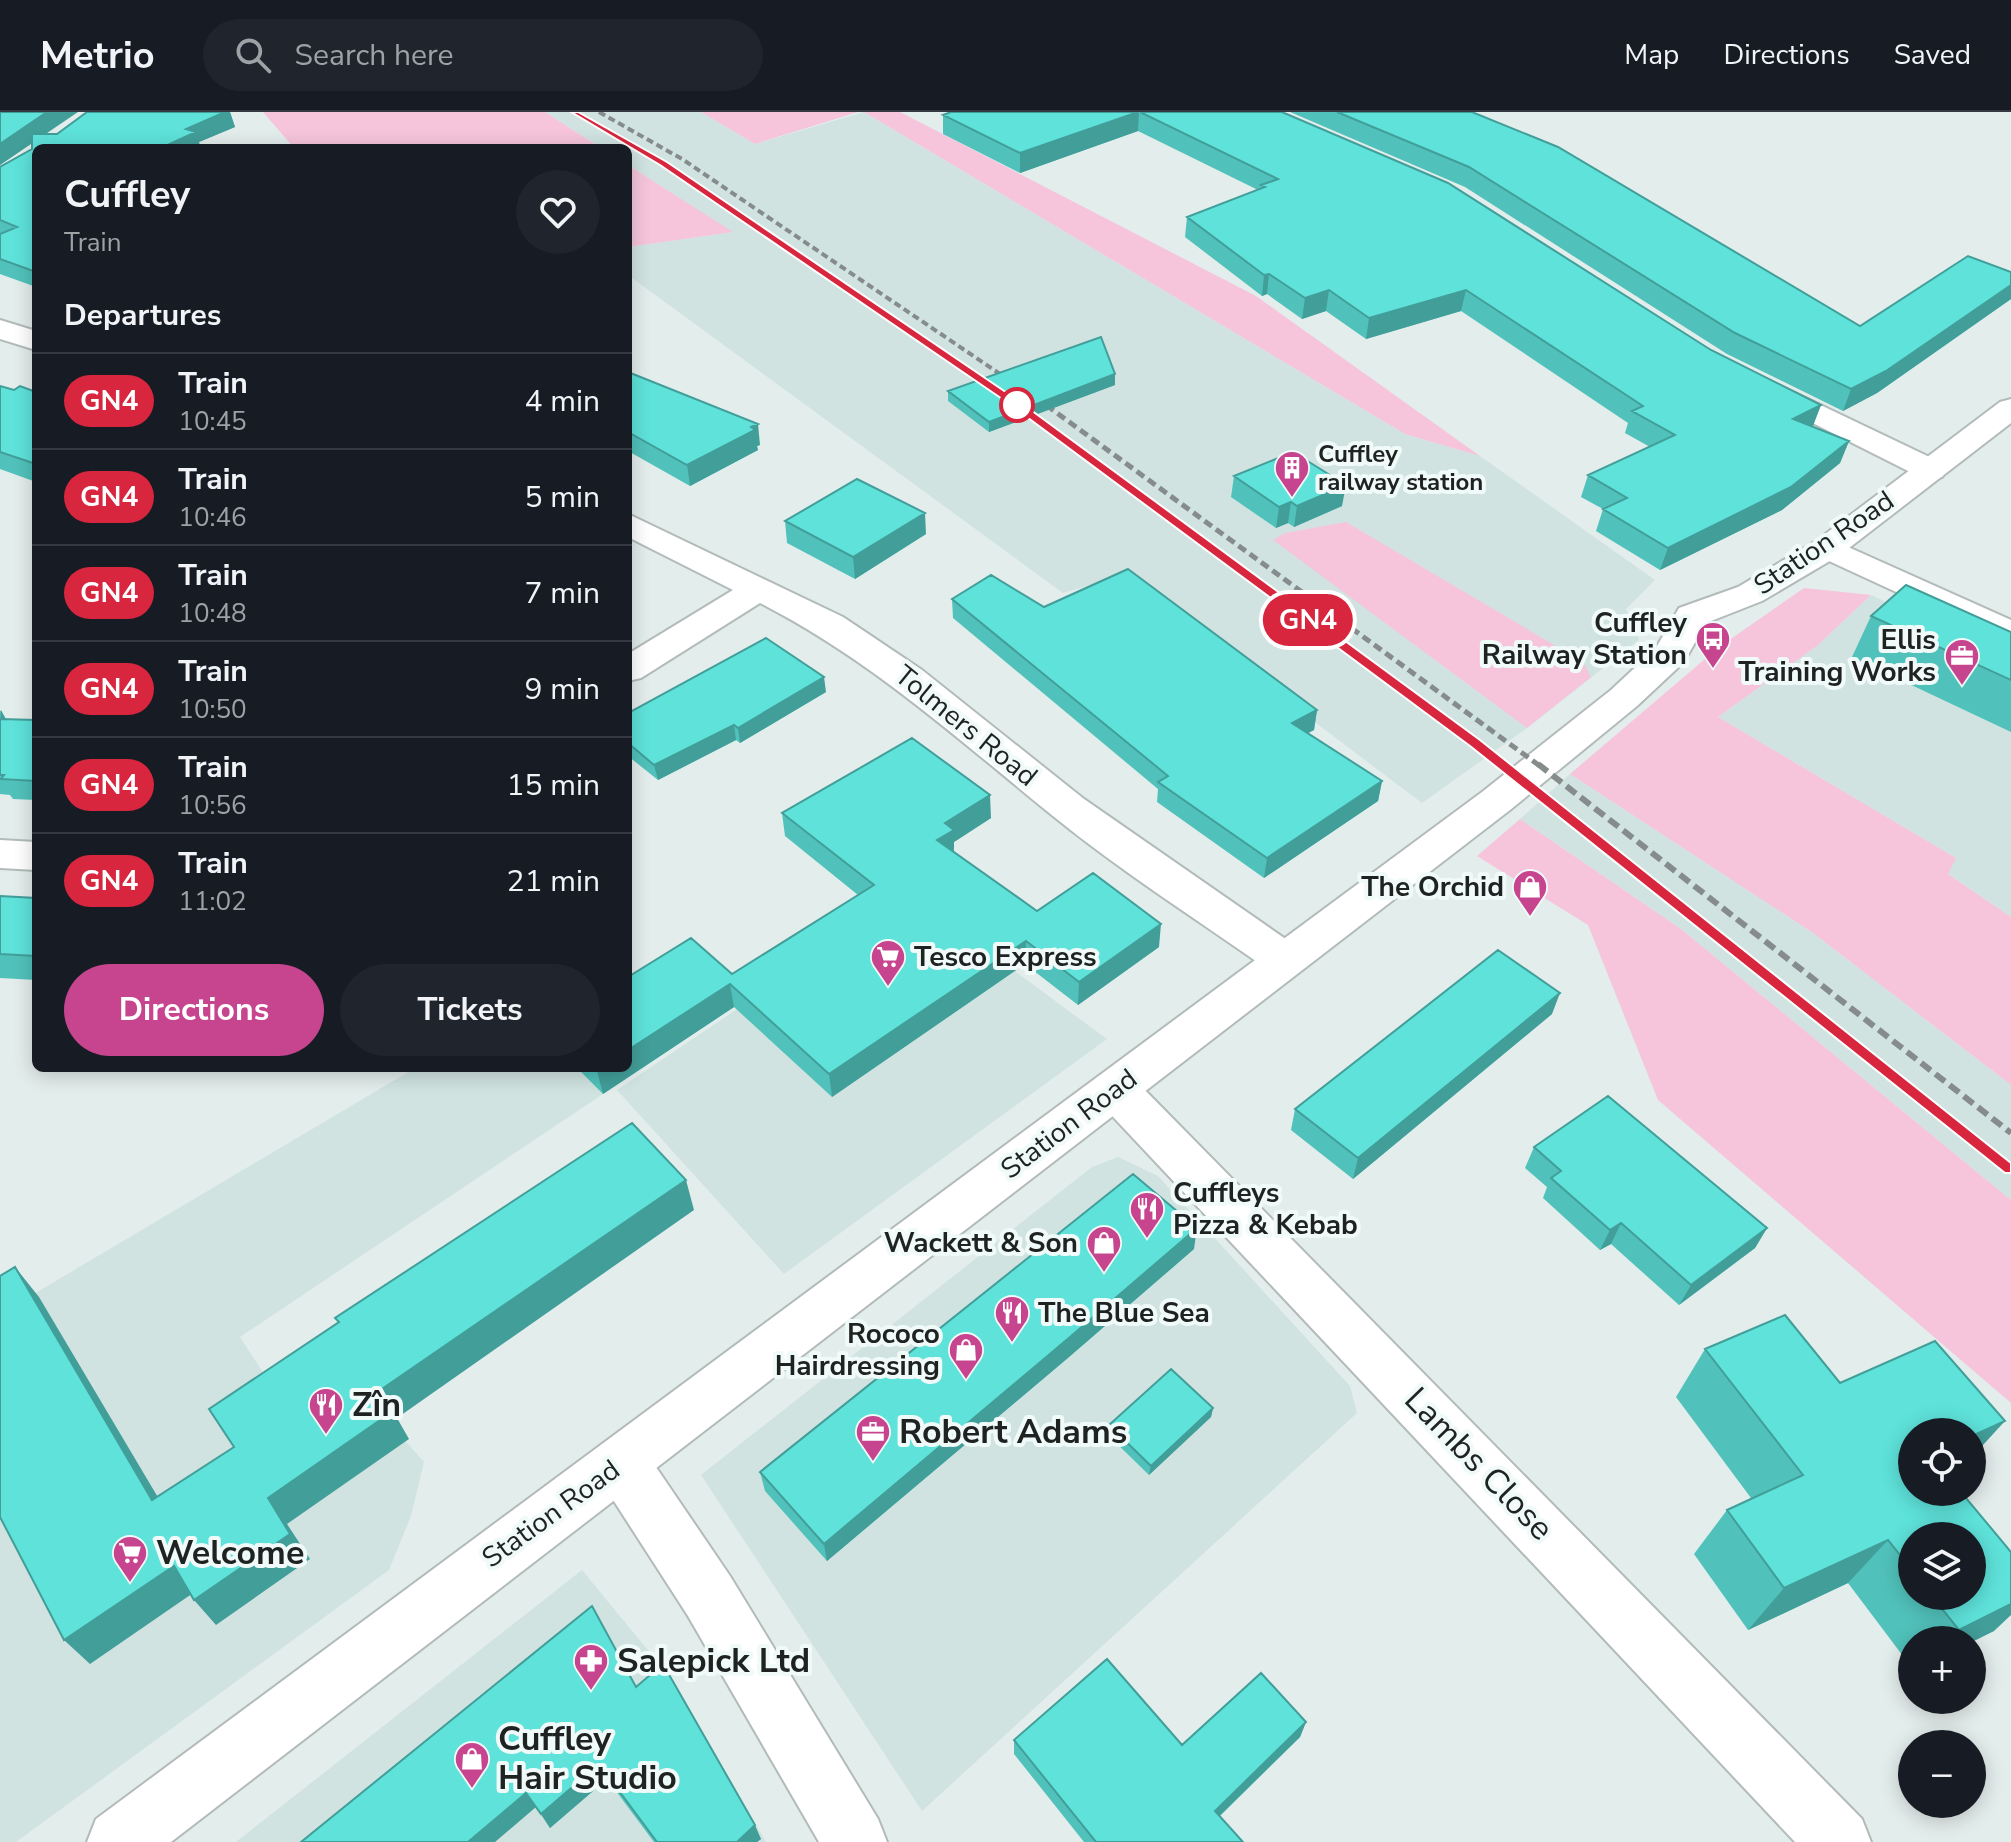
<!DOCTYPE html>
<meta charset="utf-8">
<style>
:root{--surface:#171b24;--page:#20242c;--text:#f1f3f6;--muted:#9ea1a6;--line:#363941;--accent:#c6458e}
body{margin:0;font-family:"Nunito Sans",sans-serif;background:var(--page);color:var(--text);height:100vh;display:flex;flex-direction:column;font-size:30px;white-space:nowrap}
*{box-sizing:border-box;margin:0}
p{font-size:26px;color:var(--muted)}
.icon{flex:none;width:44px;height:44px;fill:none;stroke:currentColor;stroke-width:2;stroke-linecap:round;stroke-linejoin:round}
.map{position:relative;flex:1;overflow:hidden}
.drawer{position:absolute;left:32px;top:32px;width:600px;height:928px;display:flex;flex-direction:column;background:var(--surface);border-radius:12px;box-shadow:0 4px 20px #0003}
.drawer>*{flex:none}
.badge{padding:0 16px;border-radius:26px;font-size:28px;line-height:52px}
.tools{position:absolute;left:1898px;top:1306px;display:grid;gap:16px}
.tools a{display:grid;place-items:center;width:88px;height:88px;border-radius:50%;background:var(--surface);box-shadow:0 4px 20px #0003;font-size:40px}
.map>.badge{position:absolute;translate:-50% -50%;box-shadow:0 0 0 4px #fff}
h2{padding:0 32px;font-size:30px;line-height:72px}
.round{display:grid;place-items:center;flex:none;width:84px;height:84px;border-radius:42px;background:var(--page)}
.summary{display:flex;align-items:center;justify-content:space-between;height:136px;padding:0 32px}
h1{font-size:38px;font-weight:700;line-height:60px}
.button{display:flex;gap:16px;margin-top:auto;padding:16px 32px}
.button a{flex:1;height:92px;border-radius:48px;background:var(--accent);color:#fff;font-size:32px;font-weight:700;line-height:92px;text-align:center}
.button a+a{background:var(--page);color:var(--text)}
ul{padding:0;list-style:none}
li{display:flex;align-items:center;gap:24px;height:96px;padding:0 32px;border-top:2px solid var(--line)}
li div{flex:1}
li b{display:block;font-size:30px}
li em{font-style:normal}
li .badge{min-width:88px;font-weight:700;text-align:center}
header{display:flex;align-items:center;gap:48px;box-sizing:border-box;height:112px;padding:0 40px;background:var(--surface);border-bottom:2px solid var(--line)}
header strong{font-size:38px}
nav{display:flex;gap:44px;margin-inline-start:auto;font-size:28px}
.search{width:560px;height:72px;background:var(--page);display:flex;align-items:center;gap:20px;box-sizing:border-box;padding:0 28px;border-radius:44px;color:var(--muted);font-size:30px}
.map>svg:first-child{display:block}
</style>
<header>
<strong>Metrio</strong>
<div class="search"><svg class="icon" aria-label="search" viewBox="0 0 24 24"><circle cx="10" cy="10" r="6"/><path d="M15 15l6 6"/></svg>Search here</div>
<nav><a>Map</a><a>Directions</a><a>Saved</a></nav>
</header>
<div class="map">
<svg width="2011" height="1730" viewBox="0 0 2011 1730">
<rect width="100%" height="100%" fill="#e3edec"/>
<!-- built -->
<path fill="#d0e3e1" d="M545,0H701L755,32L864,0L1405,322L1480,344L1655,468L1626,497L1639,528L1527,616L1422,691L1121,464L1063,481L628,163V135L732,120L628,53V36H601Z
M1871,483L2011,549V805L1947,761L1956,746L1718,605L1817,534Z
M1570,662L1813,821L2011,973V1088L1681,817L1520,707Z
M903,777L1107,927L784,1162L617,978L752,887Z
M415,956H577L603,982L240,1225L277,1282L333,1247L424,1350L411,1404L389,1458L16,1730H0V1202Z
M1118,1045L1158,1064L1350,1274L1357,1301L922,1699L701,1363L1092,1055Z
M582,1458L671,1566L766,1730H236Z"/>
<!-- green -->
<path fill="#f6c5dc" d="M263,0H545L601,36H294Z
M701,0H858L755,32Z
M864,0H900L1256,184L1480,344L1405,322Z
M628,53L733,120L628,135Z
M1346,410L1583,550L1591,565L1527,616L1273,428L1285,421Z
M1804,476L1871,483L1817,534L1718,605L1956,746L1948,762L2011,805V973L1813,821L1570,662L1719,535Z
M1520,707L1681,817L2011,1088V1291L1658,988L1588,813L1477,744Z"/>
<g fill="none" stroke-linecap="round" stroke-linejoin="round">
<defs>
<path id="minor" d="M0,208L36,219V238L0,227Z
M1764,266L1942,351L1947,358L1942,365L1931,368L1920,365L1753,281L1749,275L1753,269Z
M628,402L843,505L922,558L1084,687L1300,837L1307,848L1300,859L1285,864L1270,859C1198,808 1122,760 1053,704C957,626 871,548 760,491L641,566L628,569V542L733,478L628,425Z
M1828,426L2011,508V533L1816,443L1811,436L1816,429Z
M0,728L36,730V758L0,756Z
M1115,959L1131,964L1862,1707L1871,1730H1795L1099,990L1092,977L1099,964Z
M621,1325L641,1333L730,1464L878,1707L887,1730H819L688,1504L601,1369L593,1351L601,1333Z"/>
<path id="secondary" d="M2011,287V311L1840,443L1762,489L1706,511L1684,550L1637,594L1510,698L171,1730H87L96,1707L1482,680L1611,578L1656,536L1679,496L1738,475L1816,429L2000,290Z"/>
</defs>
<!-- minor casing -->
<use href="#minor" stroke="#b2bbba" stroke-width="4"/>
<!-- secondary casing -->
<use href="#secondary" stroke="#b2bbba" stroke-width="4"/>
<!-- minor -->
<use href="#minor" fill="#fff" fill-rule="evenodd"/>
<!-- secondary -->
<use href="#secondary" fill="#fff" fill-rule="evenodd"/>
<!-- rail-far2 -->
<path stroke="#858c8b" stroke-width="4" stroke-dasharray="7 4" stroke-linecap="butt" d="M575,0L664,52L1009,287
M599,0L682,47L1037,287"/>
<!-- rail-far1 -->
<path stroke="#858c8b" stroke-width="5" stroke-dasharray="9 5" stroke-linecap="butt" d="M1006,285L1504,654
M1035,285L1540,654"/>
<!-- rail -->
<path stroke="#858c8b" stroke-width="6" stroke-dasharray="12 6" stroke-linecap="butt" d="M1501,652L2011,1056
M1538,652L2011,1021"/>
</g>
<!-- wall -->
<path fill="#51c2bb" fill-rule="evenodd" d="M0,0L46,22H57L87,0H230L235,15L199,30L36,36V175L0,162V55L32,37V31L0,53Z
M951,0H1282L1711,238L1821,293L1812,315L1849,329L1840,351L1782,398L1660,458L1596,419L1603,397L1581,385L1588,363L1650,335L1625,321L1628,311L1461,199L1366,227L1326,199L1302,207L1267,182L1262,184L1185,125L1187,105L1258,78L1138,19L1020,61L943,22V3Z
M1290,0H1472L1860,214L2011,160V187L1877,281L1843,299L1727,242L1465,75Z
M628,260L760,333L757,334L758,338L690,374L628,339Z
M1115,273L989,320L948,289V279Z
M0,274L14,278L36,280V370L0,357Z
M1234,364L1342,394L1294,415L1288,411L1276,416L1231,385Z
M785,409L926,422L855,467L787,431Z
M952,487L1317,598L1314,618L1308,621L1382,669L1378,689L1264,766L1157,690L1158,677L953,506Z
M1871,504L2011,520V620L1852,545Z
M826,580L740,631L736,628L658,668L628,644V601Z
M0,598L6,607L36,608V688L13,687L10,683L0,682Z
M782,701L991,706L954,730V740L1037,799L1159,835L1078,893L1025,852L832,985L734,895L603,982L577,956H628L732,862L858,783L785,724Z
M0,784L36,786V868L0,866Z
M1552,902L1353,1067L1291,1018L1295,997Z
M1534,1035L1767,1116L1755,1136L1679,1193L1611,1132L1600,1138L1543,1086L1547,1075L1525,1056Z
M1194,1137L1069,1245L827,1449L765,1379L760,1360Z
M1705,1237L1840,1271L1912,1320L1994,1519L1972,1528H1912V1556L1848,1471L1748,1518L1694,1442L1727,1398L1751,1386L1676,1285ZM1912,1424L1972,1484H1912Z
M1213,1296L1211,1305L1149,1363L1108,1323L1109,1313Z
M636,1575L761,1727L757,1730H654L607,1667L550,1716L536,1695Z
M1306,1610L1300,1625L1220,1704L1243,1730H1084L1014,1642V1628L1182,1633Z"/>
<!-- shaded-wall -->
<path fill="#429e99" d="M47,0H78L0,53V32Z
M225,0H230L235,15L199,30L201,36H161L186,17Z
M1139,0L1138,19L1020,61V41Z
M1269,162L1267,182L1262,184L1264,163Z
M2011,173V187L1877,281L1843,299L1851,277Z
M1329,178L1326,199L1302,207L1305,186Z
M1466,178L1461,199L1366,227L1369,206Z
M1115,262V273L989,320V310Z
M1821,293L1813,314L1785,329L1793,307Z
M758,312L760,333L757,334L758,338L690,374L687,353Z
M1849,329L1840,351L1782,398L1660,458L1668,436Z
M1346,373L1342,394L1294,415L1297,394Z
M1291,390L1288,411L1276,416L1279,395Z
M925,401L926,422L855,467L853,445Z
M824,565L826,580L740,631L738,616Z
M1,598L12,619L0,616Z
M1317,598L1314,618L1289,631L1292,611Z
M734,613L736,628L658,668L654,653Z
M1382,669L1378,689L1264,766L1267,746Z
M990,683L991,706L954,730V741L937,728L945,711Z
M1161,812L1159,835L1078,893L1079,870Z
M1026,829L1025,852L832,985L829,962Z
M730,872L734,895L603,982L597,959L601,956H628V938Z
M1560,881L1552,902L1353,1067L1358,1046Z
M686,1068L694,1098L397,1306L409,1327L287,1412L310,1447L216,1513L194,1488L268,1386L379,1279Z
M1621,1111L1611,1132L1600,1138L1610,1118Z
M1197,1116L1194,1137L1069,1245L827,1449L824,1432Z
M1767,1116L1755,1136L1679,1193L1691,1173Z
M15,1155L39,1185L175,1414L152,1388Z
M1213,1296L1211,1305L1149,1363L1151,1354Z
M2005,1309L1972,1345V1324Z
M1888,1428L1848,1471L1748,1518L1784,1476Z
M174,1454L196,1479L90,1552L64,1528Z
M2011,1492V1503L1994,1519L1972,1530V1528H1949L1959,1518Z
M1306,1610L1300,1625L1211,1712L1215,1699Z
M599,1652L607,1667L550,1716L541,1702Z
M526,1681L536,1695L495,1730H468Z
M755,1713L761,1727L757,1730H737Z"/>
<!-- building -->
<path fill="#5ee2da" stroke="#429e99" stroke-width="2" d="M0,0H47L0,32Z
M87,0H225L186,17L196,20L161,36H36V160L0,147V122L17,115L0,108V55L32,37V22H57Z
M951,0H1138L1020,41L943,3Z
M1140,0H1282L1448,71L1711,238L1821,293L1793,307L1849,329L1791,375L1668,436L1603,397L1627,386L1588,363L1675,323L1632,299L1643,294L1466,178L1369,206L1329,178L1305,186L1269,162L1264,163L1187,105L1265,75L1261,73L1278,67Z
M1337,0H1472L1558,35L1860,214L1968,144L2011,160V173L1886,259L1851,277L1735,221L1469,55Z
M1101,225L1115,262L989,310L948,279Z
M628,260L758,312L751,315L755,318L687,353L628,320Z
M0,274L14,278L20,274L36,280V352L0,340Z
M1293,340L1346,373L1297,394L1291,390L1279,395L1234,364Z
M857,367L925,401L853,445L785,409Z
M1128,457L1317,598L1292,611L1382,669L1267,746L1158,670L1168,664L952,487L991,463L1044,495Z
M1906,473L2011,520V568L1871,504Z
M766,526L824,565L738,616L734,613L654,653L628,631V601Z
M0,607L36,608V669L1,667L4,663H0Z
M912,626L990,683L945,711L954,718L937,728L1037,799L1093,761L1161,812L1079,870L1026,829L829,962L730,872L628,938V865L691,826L732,862L874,773L782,701Z
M0,784L36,786V844L0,842Z
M1498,838L1560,881L1358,1046L1295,997Z
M1608,984L1767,1116L1691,1173L1621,1111L1610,1118L1551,1066L1561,1059L1534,1035Z
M632,1011L686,1068L379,1279L393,1299L268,1386L290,1422L194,1488L174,1454L64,1528L0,1405V1164L15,1155L152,1388L234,1335L209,1297L339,1210L335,1206Z
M1133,1062L1197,1116L1070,1225L824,1432L760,1360Z
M1785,1203L1840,1271L1935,1229L2005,1309L1972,1324V1320H1912V1380H1961L2011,1440V1492L1959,1518L1932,1484H1972V1424H1912V1458L1888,1428L1784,1476L1727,1398L1803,1363L1705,1237Z
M1171,1257L1213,1296L1151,1354L1109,1313Z
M592,1494L636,1575L663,1552L755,1713L737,1730H657L599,1652L541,1702L526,1681L468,1730H301Z
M1107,1547L1182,1633L1261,1561L1306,1610L1215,1699L1243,1730H1096L1014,1628Z"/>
<!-- line -->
<path fill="#d7263d" stroke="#fff" stroke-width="2" d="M571,0H578L667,50L1016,287L1480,628L2011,1051V1061H2005L1470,634L1008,291L660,53Z"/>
<!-- icons -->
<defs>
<symbol id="building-pin" viewBox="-11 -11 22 30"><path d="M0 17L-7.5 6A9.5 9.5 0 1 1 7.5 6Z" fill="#c6458e" stroke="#f0faf9"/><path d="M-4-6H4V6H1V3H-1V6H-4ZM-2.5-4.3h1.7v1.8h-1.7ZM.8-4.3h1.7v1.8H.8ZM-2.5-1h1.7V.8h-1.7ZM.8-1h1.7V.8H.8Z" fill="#fff"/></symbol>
<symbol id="bus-pin" viewBox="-11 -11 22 30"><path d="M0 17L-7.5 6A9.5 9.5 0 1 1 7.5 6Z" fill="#c6458e" stroke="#f0faf9"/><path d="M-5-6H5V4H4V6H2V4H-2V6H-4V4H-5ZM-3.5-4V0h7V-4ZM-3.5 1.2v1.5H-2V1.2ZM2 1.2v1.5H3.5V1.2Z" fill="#fff"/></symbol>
<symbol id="office-pin" viewBox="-11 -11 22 30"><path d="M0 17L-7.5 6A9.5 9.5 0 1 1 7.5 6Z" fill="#c6458e" stroke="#f0faf9"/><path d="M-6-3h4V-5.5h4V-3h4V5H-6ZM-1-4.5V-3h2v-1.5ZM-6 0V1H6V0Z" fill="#fff"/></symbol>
<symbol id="shop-pin" viewBox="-11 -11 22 30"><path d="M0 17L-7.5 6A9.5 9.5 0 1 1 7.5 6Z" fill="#c6458e" stroke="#f0faf9"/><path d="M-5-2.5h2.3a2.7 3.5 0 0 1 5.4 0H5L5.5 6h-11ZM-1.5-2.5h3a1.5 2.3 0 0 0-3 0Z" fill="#fff"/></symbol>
<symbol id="supermarket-pin" viewBox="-11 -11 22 30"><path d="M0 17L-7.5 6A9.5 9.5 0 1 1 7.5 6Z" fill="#c6458e" stroke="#f0faf9"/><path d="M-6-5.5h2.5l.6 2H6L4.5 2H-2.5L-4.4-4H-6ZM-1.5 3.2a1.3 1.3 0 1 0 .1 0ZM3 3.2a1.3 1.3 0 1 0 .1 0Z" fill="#fff"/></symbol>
<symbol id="restaurant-pin" viewBox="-11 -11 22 30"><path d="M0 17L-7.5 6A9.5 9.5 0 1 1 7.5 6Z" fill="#c6458e" stroke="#f0faf9"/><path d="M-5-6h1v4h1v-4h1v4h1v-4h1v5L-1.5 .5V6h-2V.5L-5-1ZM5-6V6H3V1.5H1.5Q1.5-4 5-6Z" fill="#fff"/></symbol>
<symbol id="pharmacy-pin" viewBox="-11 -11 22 30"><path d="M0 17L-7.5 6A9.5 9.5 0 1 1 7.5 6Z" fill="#c6458e" stroke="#f0faf9"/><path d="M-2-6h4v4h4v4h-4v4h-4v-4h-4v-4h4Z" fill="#fff"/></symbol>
</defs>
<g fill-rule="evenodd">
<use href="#building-pin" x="1272" y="336" width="40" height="54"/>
<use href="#bus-pin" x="1693" y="507" width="40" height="54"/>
<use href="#office-pin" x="1942" y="524" width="40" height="54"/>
<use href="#shop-pin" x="1510" y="755" width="40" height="54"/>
<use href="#supermarket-pin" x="868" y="825" width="40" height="54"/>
<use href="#restaurant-pin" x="1127" y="1077" width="40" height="54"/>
<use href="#shop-pin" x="1084" y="1111" width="40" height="54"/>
<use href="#restaurant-pin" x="992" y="1181" width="40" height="54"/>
<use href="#shop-pin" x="946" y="1218" width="40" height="54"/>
<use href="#restaurant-pin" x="306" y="1273" width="40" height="54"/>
<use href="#office-pin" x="853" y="1300" width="40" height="54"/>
<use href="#supermarket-pin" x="110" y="1421" width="40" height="54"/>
<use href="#pharmacy-pin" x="571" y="1529" width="40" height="54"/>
<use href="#shop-pin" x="452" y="1627" width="40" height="54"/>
</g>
<!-- markers -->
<circle fill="#fff" stroke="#d7263d" stroke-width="4" cx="1017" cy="293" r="16"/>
<g text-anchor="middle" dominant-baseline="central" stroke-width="8" stroke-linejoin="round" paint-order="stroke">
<!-- far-poi labels -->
<g font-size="24" font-weight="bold" fill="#1e2221" stroke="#f0faf9" text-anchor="start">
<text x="1318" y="342">Cuffley<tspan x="1318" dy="28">railway station</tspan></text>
</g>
<!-- street labels -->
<g font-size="28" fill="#1e2221" stroke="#f0faf9">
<text transform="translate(1824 431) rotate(-34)">Station Road</text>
<text transform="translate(966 614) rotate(39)">Tolmers Road</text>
<text transform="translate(1069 1012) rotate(-37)">Station Road</text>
<text transform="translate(551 1402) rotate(-36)">Station Road</text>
</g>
<!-- poi labels -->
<g font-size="28" font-weight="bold" fill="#1e2221" stroke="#f0faf9" text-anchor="end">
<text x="1687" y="511">Cuffley<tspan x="1687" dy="32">Railway Station</tspan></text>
<text x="1936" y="528">Ellis<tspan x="1936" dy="32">Training Works</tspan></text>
<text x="1504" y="775">The Orchid</text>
<text x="914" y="845" text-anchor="start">Tesco Express</text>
<text x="1173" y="1081" text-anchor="start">Cuffleys<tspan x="1173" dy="32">Pizza &amp; Kebab</tspan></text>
<text x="1078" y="1131">Wackett &amp; Son</text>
<text x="1038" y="1201" text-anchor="start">The Blue Sea</text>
<text x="940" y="1222">Rococo<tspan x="940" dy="32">Hairdressing</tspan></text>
</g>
<!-- near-poi labels -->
<g font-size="34" font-weight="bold" fill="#1e2221" stroke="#f0faf9" text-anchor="start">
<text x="352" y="1293">Zîn</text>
<text x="899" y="1320">Robert Adams</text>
<text x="156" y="1441">Welcome</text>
<text x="617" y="1549">Salepick Ltd</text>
<text x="498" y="1627">Cuffley<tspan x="498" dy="39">Hair Studio</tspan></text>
</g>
<!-- near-street labels -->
<g font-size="34" fill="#1e2221" stroke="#f0faf9">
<text transform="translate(1479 1352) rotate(46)">Lambs Close</text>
</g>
</g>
</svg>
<div class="tools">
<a><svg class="icon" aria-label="locate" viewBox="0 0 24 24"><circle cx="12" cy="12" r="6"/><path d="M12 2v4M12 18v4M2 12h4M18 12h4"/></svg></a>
<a><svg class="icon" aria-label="layers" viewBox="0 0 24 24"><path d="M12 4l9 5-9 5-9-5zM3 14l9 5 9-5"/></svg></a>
<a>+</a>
<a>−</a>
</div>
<b class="badge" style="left:1308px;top:508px;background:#d7263d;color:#fff">GN4</b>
<section class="drawer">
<div class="summary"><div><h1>Cuffley</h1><p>Train</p></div><a class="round"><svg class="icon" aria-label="heart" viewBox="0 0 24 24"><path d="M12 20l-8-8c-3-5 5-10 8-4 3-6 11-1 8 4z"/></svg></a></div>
<h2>Departures</h2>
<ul>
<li><span class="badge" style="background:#d7263d;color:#fff">GN4</span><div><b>Train</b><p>10:45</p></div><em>4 min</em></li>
<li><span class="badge" style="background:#d7263d;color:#fff">GN4</span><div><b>Train</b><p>10:46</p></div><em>5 min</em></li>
<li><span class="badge" style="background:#d7263d;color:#fff">GN4</span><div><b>Train</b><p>10:48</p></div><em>7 min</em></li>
<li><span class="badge" style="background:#d7263d;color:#fff">GN4</span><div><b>Train</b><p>10:50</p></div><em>9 min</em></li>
<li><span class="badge" style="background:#d7263d;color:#fff">GN4</span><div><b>Train</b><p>10:56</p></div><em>15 min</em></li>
<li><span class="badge" style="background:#d7263d;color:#fff">GN4</span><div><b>Train</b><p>11:02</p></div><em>21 min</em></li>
</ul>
<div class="button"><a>Directions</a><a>Tickets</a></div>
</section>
</div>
